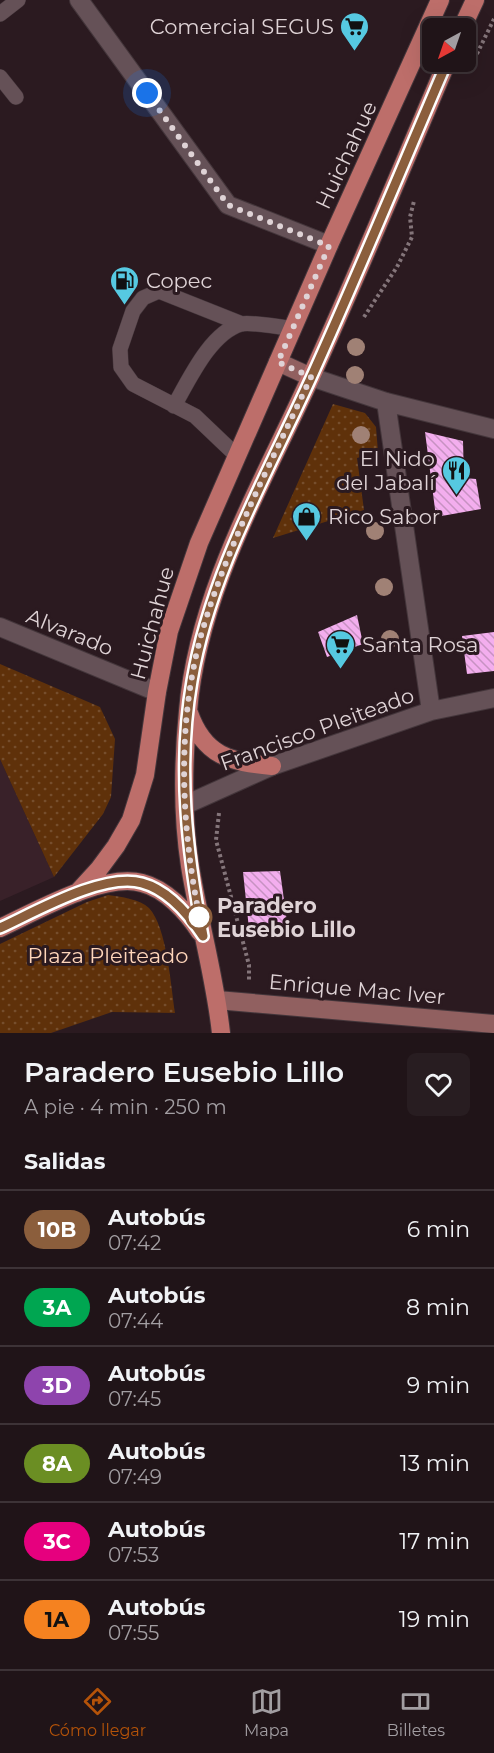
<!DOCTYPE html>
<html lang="es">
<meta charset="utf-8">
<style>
:root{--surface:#201418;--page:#281d21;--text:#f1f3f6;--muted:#a29ea2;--line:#3d3337;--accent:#b45309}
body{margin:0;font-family:Montserrat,sans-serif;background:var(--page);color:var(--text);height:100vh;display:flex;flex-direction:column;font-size:22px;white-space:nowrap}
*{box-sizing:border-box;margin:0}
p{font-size:20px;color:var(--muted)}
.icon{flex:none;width:33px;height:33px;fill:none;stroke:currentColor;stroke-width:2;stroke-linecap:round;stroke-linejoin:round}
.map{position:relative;height:1033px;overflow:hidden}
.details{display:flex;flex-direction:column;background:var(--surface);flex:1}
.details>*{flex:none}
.badge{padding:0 12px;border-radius:20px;font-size:21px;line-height:39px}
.needle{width:39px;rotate:220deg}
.buttons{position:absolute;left:422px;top:18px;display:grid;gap:12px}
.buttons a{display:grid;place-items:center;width:54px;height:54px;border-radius:9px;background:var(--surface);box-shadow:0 6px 24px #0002,0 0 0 2px var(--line);font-size:30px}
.you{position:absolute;width:30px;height:30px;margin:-15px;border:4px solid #fff;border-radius:50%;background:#1a73e8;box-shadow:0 0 0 9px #1a73e833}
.map>.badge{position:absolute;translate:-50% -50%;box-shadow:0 0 0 3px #fff}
h2{padding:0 24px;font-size:22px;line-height:54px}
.round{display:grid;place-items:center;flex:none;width:63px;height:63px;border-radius:9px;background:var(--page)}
.overview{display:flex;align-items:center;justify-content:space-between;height:102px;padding:0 24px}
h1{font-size:28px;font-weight:600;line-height:45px}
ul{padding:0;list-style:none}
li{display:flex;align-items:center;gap:18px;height:78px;padding:0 24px;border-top:2px solid var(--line)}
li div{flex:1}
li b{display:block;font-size:22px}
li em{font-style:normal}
li .badge{min-width:66px;font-weight:700;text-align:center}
.dock{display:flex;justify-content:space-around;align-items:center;height:84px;border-top:2px solid var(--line);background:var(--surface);font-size:16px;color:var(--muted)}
.dock a{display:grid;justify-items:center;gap:3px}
.dock .current{color:var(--accent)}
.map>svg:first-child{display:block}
</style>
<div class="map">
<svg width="494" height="1033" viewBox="0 0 494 1033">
<defs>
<pattern id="green-dots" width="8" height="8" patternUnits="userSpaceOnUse" patternTransform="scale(1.5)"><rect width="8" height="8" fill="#5f310a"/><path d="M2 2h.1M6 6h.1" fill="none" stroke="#764e2d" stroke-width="1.8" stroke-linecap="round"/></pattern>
<pattern id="building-back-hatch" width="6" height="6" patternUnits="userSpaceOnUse" patternTransform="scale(1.5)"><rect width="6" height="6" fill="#f3aeee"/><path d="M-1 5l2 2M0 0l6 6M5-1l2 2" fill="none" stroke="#c792c2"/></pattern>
</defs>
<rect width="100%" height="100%" fill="#2b1a20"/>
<!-- built -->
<path fill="#392129" d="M0,759L54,877L0,901Z"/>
<!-- green -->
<path fill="url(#green-dots)" d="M333,404L365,413L376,427L378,452L357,458L364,510L273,538Z
M0,664L100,707L115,739L111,797L103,814L54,877L0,759Z
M108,895C121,897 140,899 149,908C167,927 171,987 175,1013L112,1012L51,1033H0V944L87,902Z"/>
<!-- building -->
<path fill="url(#building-back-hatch)" d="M425,432L463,441L464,478L476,479L481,509L436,517Z
M357,615L363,644L327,657L318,632Z
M494,632V671L467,674L462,636Z
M280,871L288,929H249L243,872Z"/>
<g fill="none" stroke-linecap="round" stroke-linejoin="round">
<defs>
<path id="lane" d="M0,14L18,0
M0,77L16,97
M174,406C189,380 210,333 241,324C251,322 281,327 293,329
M237,456L195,416L133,384L121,367L120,349L133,311L143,298L159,291L242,324"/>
<path id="street" d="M79,0L228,205L329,245
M311,377L386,402L494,429
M386,402L431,711
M0,627L157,692
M185,805L272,766L431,711L494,698"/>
<path id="secondary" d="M278,362L311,377
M217,1000L494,1024"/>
<path id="primary" d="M462,28L475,0
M189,713C204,756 230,762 272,766
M77,893L99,869L116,846L131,820L145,775L157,692L169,631L199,543L329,245L440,0
M0,928C35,912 104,872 142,883C166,889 187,912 200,932
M221,1033C215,977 199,922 190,866C182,815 183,762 188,711C198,592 262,485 310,379C358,274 402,167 447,62"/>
</defs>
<!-- lane casing -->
<use href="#lane" stroke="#44363b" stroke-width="16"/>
<!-- street casing -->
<use href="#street" stroke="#44363b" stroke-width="20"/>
<!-- secondary casing -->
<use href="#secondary" stroke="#44363b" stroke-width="20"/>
<!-- primary casing -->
<use href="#primary" stroke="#44363b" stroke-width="20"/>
<!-- path -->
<path stroke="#84757a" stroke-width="4" stroke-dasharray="3 3" stroke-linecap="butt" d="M469,70L494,19
M364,317L397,267L412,237L410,217L414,201
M219,813L216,840L249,965V981"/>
<!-- lane -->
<use href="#lane" stroke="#655157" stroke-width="15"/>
<!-- street -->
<use href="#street" stroke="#655157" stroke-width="18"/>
<!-- secondary -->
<use href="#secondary" stroke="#916060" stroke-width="18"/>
<!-- primary -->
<use href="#primary" stroke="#bd6e6a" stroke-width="18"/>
</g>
<!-- trees -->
<g fill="#a08175">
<circle cx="356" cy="347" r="9"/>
<circle cx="355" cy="375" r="9"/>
<circle cx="361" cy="435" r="9"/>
<circle cx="375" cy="531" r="9"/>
<circle cx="384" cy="587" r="9"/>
<circle cx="390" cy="639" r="9"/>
</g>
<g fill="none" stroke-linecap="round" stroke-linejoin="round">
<defs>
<path id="line" d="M0,928C35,912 104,872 142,883C168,890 189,915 203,936C187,852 177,767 192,681C210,574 266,477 311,378C358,274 402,167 447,62"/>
</defs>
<!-- line casing -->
<use href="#line" stroke="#fff" stroke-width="14"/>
<!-- line -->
<use href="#line" stroke="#8b5e3c" stroke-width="9"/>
<!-- walk -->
<path stroke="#dfd3d6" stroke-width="6" stroke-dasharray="0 10.8" d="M147,93L228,205L329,246L278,362L311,377C272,461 228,543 202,632C176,725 181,826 200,920L199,917"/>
</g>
<!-- icons -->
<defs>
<symbol id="supermarket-pin" viewBox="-11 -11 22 30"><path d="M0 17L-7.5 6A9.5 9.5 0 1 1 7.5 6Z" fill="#56c9e1" stroke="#2b1a20"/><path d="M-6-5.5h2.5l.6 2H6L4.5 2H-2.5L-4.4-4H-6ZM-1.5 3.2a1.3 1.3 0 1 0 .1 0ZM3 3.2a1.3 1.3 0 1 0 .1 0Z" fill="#111"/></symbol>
<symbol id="fuel-pin" viewBox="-11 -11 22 30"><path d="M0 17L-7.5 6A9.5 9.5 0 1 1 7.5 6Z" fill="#56c9e1" stroke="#2b1a20"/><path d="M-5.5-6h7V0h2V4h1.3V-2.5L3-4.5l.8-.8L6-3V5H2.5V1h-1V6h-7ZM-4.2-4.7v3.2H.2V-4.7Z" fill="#111"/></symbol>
<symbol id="restaurant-pin" viewBox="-11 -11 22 30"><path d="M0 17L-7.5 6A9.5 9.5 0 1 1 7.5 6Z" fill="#56c9e1" stroke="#2b1a20"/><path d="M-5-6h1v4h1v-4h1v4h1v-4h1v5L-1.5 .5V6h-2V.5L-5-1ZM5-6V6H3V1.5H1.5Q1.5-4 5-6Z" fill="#111"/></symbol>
<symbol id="shop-pin" viewBox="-11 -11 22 30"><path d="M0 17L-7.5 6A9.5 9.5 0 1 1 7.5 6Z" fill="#56c9e1" stroke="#2b1a20"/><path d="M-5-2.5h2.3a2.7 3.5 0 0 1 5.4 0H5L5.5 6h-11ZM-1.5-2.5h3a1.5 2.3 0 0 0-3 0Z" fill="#111"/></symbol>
</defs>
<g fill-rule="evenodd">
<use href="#supermarket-pin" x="338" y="10" width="33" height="45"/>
<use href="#fuel-pin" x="108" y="264" width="33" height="45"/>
<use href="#restaurant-pin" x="440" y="454" width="33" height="45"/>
<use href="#shop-pin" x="290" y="500" width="33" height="45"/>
<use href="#supermarket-pin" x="324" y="628" width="33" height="45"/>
</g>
<!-- markers -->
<circle fill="#fff" stroke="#8b5e3c" stroke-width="3" cx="199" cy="917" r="12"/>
<g text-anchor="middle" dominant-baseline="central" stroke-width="6" stroke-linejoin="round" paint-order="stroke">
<!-- poi labels -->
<g font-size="21" fill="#dfd3d6" stroke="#2b1a20" text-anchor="start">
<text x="334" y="26" text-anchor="end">Comercial SEGUS</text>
<text x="146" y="280">Copec</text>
<text x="435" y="458" text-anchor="end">El Nido<tspan x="435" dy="24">del Jabalí</tspan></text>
<text x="328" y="516">Rico Sabor</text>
<text x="362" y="644">Santa Rosa</text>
</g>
<!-- street labels -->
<g font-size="21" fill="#dfd3d6" stroke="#2b1a20">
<text transform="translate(346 155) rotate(-65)">Huichahue</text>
<text transform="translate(152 623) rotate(-75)">Huichahue</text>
<text transform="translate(70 632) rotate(22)">Alvarado</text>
<text transform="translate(317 729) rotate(-20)">Francisco Pleiteado</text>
<text transform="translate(357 989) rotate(5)">Enrique Mac Iver</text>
</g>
<!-- stop labels -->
<g font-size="21" font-weight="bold" fill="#dfd3d6" stroke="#2b1a20" text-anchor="start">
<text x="217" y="905">Paradero<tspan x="217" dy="24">Eusebio Lillo</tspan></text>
</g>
<!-- park labels -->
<g font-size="21" fill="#ffd6bb" stroke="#2b1a20">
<text x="108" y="955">Plaza Pleiteado</text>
</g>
</g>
</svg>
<div class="buttons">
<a><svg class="needle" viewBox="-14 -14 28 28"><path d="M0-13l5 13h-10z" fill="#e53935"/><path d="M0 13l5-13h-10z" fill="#a29ea2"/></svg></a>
</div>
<div class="you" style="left:147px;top:93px"></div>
</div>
<section class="details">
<div class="overview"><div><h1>Paradero Eusebio Lillo</h1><p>A pie · 4 min · 250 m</p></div><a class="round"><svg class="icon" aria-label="heart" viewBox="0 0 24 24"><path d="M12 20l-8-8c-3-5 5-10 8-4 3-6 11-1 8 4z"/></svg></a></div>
<h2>Salidas</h2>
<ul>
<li><span class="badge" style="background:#8b5e3c;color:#fff">10B</span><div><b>Autobús</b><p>07:42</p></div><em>6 min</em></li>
<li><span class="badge" style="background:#00a651;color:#fff">3A</span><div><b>Autobús</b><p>07:44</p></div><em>8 min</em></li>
<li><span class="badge" style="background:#8e44ad;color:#fff">3D</span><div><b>Autobús</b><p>07:45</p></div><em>9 min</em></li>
<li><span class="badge" style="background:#6b8e23;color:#fff">8A</span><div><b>Autobús</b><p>07:49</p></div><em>13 min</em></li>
<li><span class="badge" style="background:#e6007e;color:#fff">3C</span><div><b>Autobús</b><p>07:53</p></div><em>17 min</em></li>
<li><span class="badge" style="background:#f58220;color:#111">1A</span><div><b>Autobús</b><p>07:55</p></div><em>19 min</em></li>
</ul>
</section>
<nav class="dock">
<a class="current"><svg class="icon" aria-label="directions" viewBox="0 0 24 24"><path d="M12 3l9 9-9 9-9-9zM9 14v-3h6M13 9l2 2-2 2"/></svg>Cómo llegar</a>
<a><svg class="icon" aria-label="map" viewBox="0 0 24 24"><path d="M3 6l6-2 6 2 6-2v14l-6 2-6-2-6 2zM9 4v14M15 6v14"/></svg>Mapa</a>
<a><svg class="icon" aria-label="tickets" viewBox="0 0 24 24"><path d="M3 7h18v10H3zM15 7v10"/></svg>Billetes</a>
</nav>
